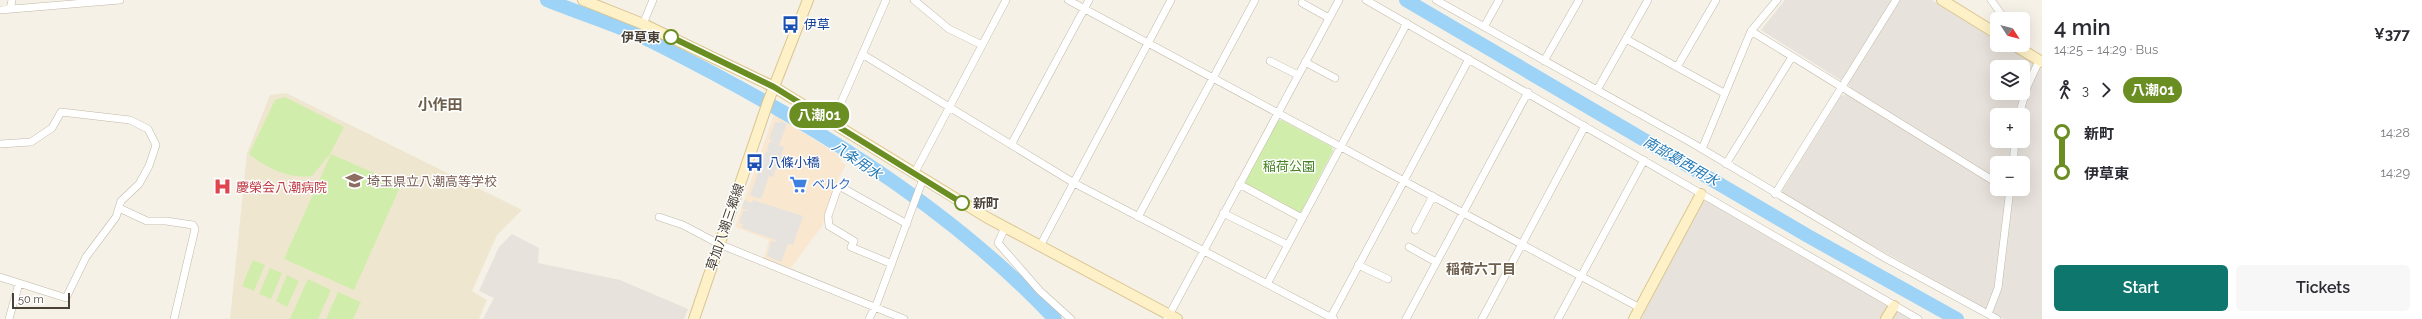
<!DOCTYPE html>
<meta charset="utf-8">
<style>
:root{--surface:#fff;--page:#f7f7f7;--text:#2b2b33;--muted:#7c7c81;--accent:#0f766e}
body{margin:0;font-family:Raleway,"Noto Sans JP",sans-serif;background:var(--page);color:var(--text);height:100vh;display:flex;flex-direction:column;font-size:15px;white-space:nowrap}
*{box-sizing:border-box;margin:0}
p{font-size:13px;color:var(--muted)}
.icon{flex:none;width:22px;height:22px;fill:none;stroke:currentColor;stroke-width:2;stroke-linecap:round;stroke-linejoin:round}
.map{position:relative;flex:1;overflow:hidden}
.sheet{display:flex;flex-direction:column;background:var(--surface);width:380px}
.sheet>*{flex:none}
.badge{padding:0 8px;border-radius:13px;font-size:14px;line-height:26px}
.needle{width:26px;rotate:126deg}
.controls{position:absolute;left:1990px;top:12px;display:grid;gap:8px}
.controls a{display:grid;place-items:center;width:40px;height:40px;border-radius:6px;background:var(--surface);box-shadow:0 4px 16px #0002;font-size:20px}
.scale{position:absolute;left:12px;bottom:10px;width:58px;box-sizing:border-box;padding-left:4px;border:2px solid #494135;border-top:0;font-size:11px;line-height:14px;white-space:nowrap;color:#494135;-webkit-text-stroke:3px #fff;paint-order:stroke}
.map>.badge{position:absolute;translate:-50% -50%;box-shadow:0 0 0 2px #fff}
.legs{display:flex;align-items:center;gap:6px;height:44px;padding:0 12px;font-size:13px}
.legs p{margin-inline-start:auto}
.summary{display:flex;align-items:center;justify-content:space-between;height:68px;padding:0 12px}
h1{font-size:22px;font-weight:600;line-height:30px}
.cta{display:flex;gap:8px;margin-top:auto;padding:8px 12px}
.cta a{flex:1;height:46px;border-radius:6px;background:var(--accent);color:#fff;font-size:16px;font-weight:600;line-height:46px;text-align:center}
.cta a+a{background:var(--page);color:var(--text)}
ul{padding:0 12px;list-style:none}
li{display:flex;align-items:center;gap:14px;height:40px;font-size:15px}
li i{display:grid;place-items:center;width:6px;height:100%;margin:0 5px;background:currentColor}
li i::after{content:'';width:10px;height:10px;margin:-5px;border:3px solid;border-radius:50%;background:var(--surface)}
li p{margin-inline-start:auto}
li:first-child i{background:linear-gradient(#0000 50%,currentColor 0)}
li:last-child i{background:linear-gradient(currentColor 50%,#0000 0)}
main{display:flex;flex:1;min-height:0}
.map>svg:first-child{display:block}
</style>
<main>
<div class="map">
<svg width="2042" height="319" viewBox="0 0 2042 319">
<rect width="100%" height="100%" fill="#f5f1e7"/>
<!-- commercial -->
<path fill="#f9e7d0" d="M774,114L843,158L841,162L846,165L838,179L822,226L791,268L764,258L769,240L735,227Z"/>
<!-- industrial -->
<path fill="#e7e2db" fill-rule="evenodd" d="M1785,0H1932L1997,41V45H2004L2042,69V319H2004L1784,196L1782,191L1841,96L1845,95L1850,86L1761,30ZM1997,67H2023V93H1997ZM1997,115H2023V141H1997ZM1997,163H2023V189H1997Z
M1703,201H1706L1910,319H1641Z
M512,234L539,248L538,263L620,280L688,309L684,319H483L494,298L479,291L499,247Z"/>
<!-- education -->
<path fill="#efe6cf" d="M286,93L522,210L497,235L472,291L487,300L479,319H230L247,153L270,95Z"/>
<!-- green -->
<path fill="#d0edac" d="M285,97L344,127L330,154L312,176C290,179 266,168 249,154L275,100Z
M1282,120L1332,147L1333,151L1301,212L1298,213L1246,184L1245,181L1276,121Z
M331,154L401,185L354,290L284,259Z
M253,260L265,265L254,291L242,286Z
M270,268L282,273L271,299L259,294Z
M287,275L299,281L287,307L276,301Z
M308,279L331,290L318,319H290Z
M338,292L361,302L353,319H326Z"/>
<!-- parking -->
<path fill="#e6e3df" d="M780,121L787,124L779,145L784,147L773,177L769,176L761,199L750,195L766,151L770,152L767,149L769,143L773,141L769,139L775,122L780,123Z
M744,200L752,203L753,200L803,216L793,245L788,244L781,262L767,256L771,241L775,242L776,240L742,228L743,224L739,223L743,211H748L742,208Z"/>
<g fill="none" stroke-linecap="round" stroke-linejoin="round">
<!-- river -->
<path stroke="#9dd3f7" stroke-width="14" d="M547,0C581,14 618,25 651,41C796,114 943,200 1055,319
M1406,0L1808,236L1957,319"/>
<defs>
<path id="street" d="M914,0L949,29L982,45
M1068,0L1640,308
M1366,0L1918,319
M1436,0L1692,143L1885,258L1997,319
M1991,0L2005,19
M1302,3L1329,18
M10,9L12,0
M0,10L120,0
M643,24L653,0
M1484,27L1499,0
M1751,31L1997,183
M1626,39L1724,93
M862,54L1074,183L1334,319
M1270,61L1298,75
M1544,61L1579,0
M1305,62L1335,78
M1677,67L1716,0
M1597,90L1648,0
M2019,115L2027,87L2039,61
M832,123L886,0
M0,144L31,142L52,128L61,112L130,120L148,129L156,145L149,166L139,184L121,201L116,217L86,257L66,298L0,277
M1011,145L1089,0
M1702,149L1751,31L1777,0
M2013,163L2015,141
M1726,164L1792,57
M914,174L1006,0
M1239,184L1302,218
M1775,194L1896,0
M119,208L147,221H166L193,225L195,229L174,319
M1223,213L1288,245
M659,217L683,225L719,244L904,319
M1138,217L1255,0
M1005,227L998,243L1040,291L1071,319
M1415,230L1433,196
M1040,246L1171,0
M1409,247L1436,262
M892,264L851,247L854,241L829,226L828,216L837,190L841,187L907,224
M1358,265L1388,279
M1267,284L1407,23
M1988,314L1998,288L2010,189
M9,319L19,283
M869,319L877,303L923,179
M1167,319L1339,0
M1330,319L1469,59
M1406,319L1528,92
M1482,319L1585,126
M1558,319L1644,160"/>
<path id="secondary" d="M583,0L643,24L774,87L986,217L1177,319
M1942,0L1997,34
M2014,45L2042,62
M694,319L768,102L808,0
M1634,319L1701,194
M1886,319L1894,306"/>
</defs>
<!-- street casing -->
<use href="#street" stroke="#c1b9a8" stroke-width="8"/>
<!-- secondary casing -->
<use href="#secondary" stroke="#d9c692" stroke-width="12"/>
<!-- street -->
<use href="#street" stroke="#fff" stroke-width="7"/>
<!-- secondary -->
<use href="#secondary" stroke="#fff1c7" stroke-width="10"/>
</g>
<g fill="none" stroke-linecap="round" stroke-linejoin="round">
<defs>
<path id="line-1" d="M671,37L774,87L962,203"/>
</defs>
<!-- line-1 casing -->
<use href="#line-1" stroke="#fff" stroke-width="9"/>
<!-- line-1 -->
<use href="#line-1" stroke="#6b8e23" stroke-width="6"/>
</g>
<!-- icons -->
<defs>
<symbol id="bus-bare" viewBox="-9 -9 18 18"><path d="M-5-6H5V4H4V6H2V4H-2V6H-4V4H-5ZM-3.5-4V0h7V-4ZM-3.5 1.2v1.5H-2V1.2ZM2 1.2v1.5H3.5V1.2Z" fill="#1a4fb4" stroke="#fff" stroke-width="2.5" paint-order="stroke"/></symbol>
<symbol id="school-bare" viewBox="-9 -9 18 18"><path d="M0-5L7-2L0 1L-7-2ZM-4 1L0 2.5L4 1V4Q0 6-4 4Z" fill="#8d6e63" stroke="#fff" stroke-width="2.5" paint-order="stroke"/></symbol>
<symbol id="supermarket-bare" viewBox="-9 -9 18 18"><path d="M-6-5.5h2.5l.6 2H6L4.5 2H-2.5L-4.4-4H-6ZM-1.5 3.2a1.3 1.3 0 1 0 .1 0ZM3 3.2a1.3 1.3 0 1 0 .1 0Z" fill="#3f7fe0" stroke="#fff" stroke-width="2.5" paint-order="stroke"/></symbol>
<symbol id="hospital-bare" viewBox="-9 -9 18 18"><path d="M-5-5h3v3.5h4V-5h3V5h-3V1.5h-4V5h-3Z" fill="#e0444e" stroke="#fff" stroke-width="2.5" paint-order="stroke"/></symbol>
</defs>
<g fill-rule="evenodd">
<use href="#bus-bare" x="778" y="12" width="25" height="25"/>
<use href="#bus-bare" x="742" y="150" width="25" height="25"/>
<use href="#school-bare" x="342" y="168" width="25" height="25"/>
<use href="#supermarket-bare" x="786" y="172" width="25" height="25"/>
<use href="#hospital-bare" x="210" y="174" width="25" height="25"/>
</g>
<!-- markers -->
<g fill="#fff" stroke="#6b8e23" stroke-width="2">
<circle cx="671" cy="37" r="7"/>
<circle cx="962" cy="203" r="7"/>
</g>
<g text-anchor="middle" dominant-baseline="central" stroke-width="3" stroke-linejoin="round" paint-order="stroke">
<!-- transit labels -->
<g font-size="13" fill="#164399" stroke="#fff" text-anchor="start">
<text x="804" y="24">伊草</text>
<text x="768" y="162">八條小橋</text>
</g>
<!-- stop labels -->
<g font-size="13" font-weight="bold" fill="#494135" stroke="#fff" text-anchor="end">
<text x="660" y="37">伊草東</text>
<text x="973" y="203" text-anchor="start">新町</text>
</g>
<!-- park labels -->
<g font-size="13" fill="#468122" stroke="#fff">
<text x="1289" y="166">稲荷公園</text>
</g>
<!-- education labels -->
<g font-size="13" fill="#785e54" stroke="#fff" text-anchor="start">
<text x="367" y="181">埼玉県立八潮高等学校</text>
</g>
<!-- shop labels -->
<g font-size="13" fill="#366cbe" stroke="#fff" text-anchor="start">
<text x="812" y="184">ベルク</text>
</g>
<!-- health labels -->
<g font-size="13" fill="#be3a42" stroke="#fff" text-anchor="start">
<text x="236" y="187">慶榮会八潮病院</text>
</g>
<!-- street labels -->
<g font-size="13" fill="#494135" stroke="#fff">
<text transform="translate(725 227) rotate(-71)">草加八潮三郷線</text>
</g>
<!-- water labels -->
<g font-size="14" font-style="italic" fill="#2279b7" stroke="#fff">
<text transform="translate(857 160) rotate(34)">八条用水</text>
<text transform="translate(1681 161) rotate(30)">南部葛西用水</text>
</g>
<!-- neighbourhood labels -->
<g font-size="14" font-weight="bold" fill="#6d5f4b" stroke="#fff">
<text x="1481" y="269">稲荷六丁目</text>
</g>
<!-- quarter labels -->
<g font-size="15" font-weight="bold" fill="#6d5f4b" stroke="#fff">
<text x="440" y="105">小作田</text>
</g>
</g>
</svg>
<div class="controls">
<a><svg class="needle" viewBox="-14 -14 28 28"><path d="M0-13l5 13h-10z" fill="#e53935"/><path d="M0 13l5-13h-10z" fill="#7c7c81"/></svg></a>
<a><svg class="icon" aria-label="layers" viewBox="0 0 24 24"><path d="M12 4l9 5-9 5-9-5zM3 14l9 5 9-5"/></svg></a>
<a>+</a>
<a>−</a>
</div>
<div class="scale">50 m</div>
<b class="badge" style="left:819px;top:115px;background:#6b8e23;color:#fff">八潮01</b>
</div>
<section class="sheet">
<div class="summary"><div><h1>4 min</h1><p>14:25 – 14:29 · Bus</p></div><b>¥377</b></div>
<div class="legs"><svg class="icon" aria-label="walk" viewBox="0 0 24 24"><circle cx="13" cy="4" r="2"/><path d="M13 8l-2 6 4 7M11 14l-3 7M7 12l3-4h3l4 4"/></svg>3<svg class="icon" aria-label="forward" viewBox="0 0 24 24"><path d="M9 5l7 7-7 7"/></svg><b class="badge" style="background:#6b8e23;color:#fff">八潮01</b></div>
<ul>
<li><i style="color:#6b8e23"></i><b>新町</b><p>14:28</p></li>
<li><i style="color:#6b8e23"></i><b>伊草東</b><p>14:29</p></li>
</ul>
<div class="cta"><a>Start</a><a>Tickets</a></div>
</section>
</main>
